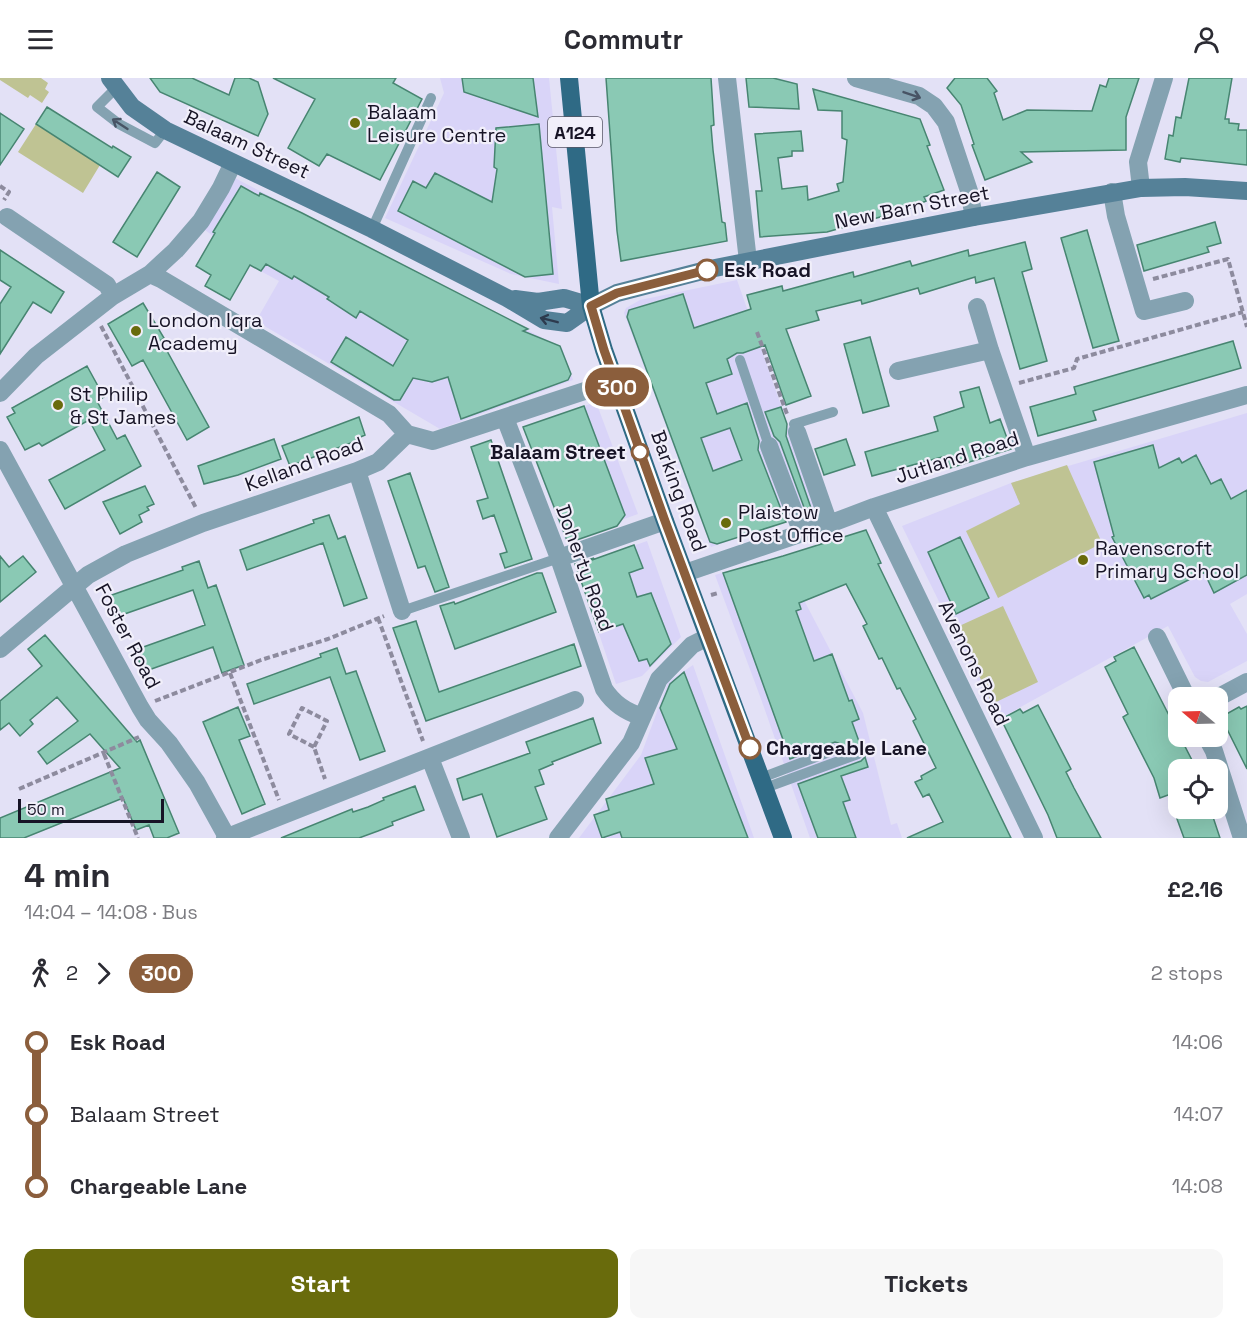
<!DOCTYPE html>
<meta charset="utf-8">
<style>
:root{--surface:#fff;--page:#f7f7f7;--text:#2b2b33;--muted:#7c7c81;--accent:#696b0c}
body{margin:0;font-family:"Space Grotesk",sans-serif;background:var(--page);color:var(--text);height:100vh;display:flex;flex-direction:column;font-size:22px;white-space:nowrap}
*{box-sizing:border-box;margin:0}
p{font-size:20px;color:var(--muted)}
.icon{flex:none;width:33px;height:33px;fill:none;stroke:currentColor;stroke-width:2;stroke-linecap:round;stroke-linejoin:round}
.map{position:relative;height:760px;overflow:hidden}
.side{display:flex;flex-direction:column;background:var(--surface);flex:1}
.side>*{flex:none}
.badge{padding:0 12px;border-radius:20px;font-size:21px;line-height:39px}
.needle{width:39px;rotate:289deg}
.controls{position:absolute;left:1168px;top:609px;display:grid;gap:12px}
.controls a{display:grid;place-items:center;width:60px;height:60px;border-radius:12px;background:var(--surface);box-shadow:0 6px 24px #0002;font-size:30px}
.scale{position:absolute;left:18px;bottom:15px;width:146px;box-sizing:border-box;padding-left:6px;border:3px solid #171426;border-top:0;font-size:16px;line-height:21px;white-space:nowrap;color:#171426;-webkit-text-stroke:4px #f1effa;paint-order:stroke}
.map>.badge{position:absolute;translate:-50% -50%;box-shadow:0 0 0 3px #fff}
.legs{display:flex;align-items:center;gap:9px;height:66px;padding:0 24px;font-size:20px}
.legs p{margin-inline-start:auto}
.headline{display:flex;align-items:center;justify-content:space-between;height:102px;padding:0 24px}
h1{font-size:33px;font-weight:700;line-height:45px}
.cta{display:flex;gap:12px;margin-top:auto;padding:12px 24px}
.cta a{flex:1;height:69px;border-radius:12px;background:var(--accent);color:#fff;font-size:24px;font-weight:700;line-height:69px;text-align:center}
.cta a+a{background:var(--page);color:var(--text)}
ul{padding:0 24px;list-style:none}
li{display:flex;align-items:center;gap:21px;height:72px;font-size:22px}
li i{display:grid;place-items:center;width:9px;height:100%;margin:0 8px;background:currentColor}
li i::after{content:'';width:15px;height:15px;margin:-8px;border:4px solid;border-radius:50%;background:var(--surface)}
li p{margin-inline-start:auto}
li:first-child i{background:linear-gradient(#0000 50%,currentColor 0)}
li:last-child i{background:linear-gradient(currentColor 50%,#0000 0)}
header{display:flex;justify-content:space-between;align-items:center;height:78px;padding:0 24px;background:var(--surface);font-size:27px;font-weight:700}
.map>svg:first-child{display:block}
</style>
<header><svg class="icon" aria-label="menu" viewBox="0 0 24 24"><path d="M4 6h16M4 12h16M4 18h16"/></svg>Commutr<svg class="icon" aria-label="person" viewBox="0 0 24 24"><circle cx="12" cy="8" r="4"/><path d="M4 21q1-7 8-7t8 7"/></svg></header>
<div class="map">
<svg width="1247" height="760" viewBox="0 0 1247 760">
<rect width="100%" height="100%" fill="#e3e1f6"/>
<!-- built -->
<path fill="#d9d4f8" d="M440,0H549L562,131L552,129L559,206L511,196L385,140L444,15Z
M233,99L562,270L573,302L440,351L256,243L279,203L240,182L228,169L205,152Z
M737,202L818,433L711,469L624,235L626,230L640,222Z
M596,324L638,436L565,462L523,349Z
M1247,335V516L1230,526L1247,556V583L1208,604L1201,603L1195,599L1168,548L997,642L902,448L1011,405Z
M647,463L681,559L642,598L616,606L576,488Z
M783,477L795,505L863,635L891,747L897,745L902,760H810L761,621L715,497Z
M693,587L754,760H579L641,677L668,604Z"/>
<!-- green -->
<path fill="#bfc393" d="M0,0H41L48,5L45,11L49,14L42,25L30,17L28,20L0,2Z
M36,46L100,87L83,115L18,74Z
M1067,387L1102,465L998,520L966,453L1020,426L1011,405Z
M1003,528L1038,604L992,626L957,549Z"/>
<!-- building -->
<path fill="#8ac9b4" stroke="#478571" stroke-width="1.5" fill-rule="evenodd" d="M150,0H192L229,17L235,0H249L258,4L268,36L258,58L160,14Z
M273,0H396L393,5L422,21L380,102L327,76L319,88L288,70L315,21Z
M462,0H533L538,39L464,14Z
M606,0H711L714,47L711,48L713,72L722,144L725,145L727,163L621,183L617,153Z
M746,0H773L797,6L799,31L749,29Z
M955,0H987L997,13L994,15L1003,42L1027,32L1092,33L1100,7L1106,9L1109,0H1139L1126,39V72L1021,74L1032,84L985,102L972,67L974,66L961,27L947,10Z
M1189,0H1232L1225,41H1229V45L1239,46L1238,52H1247V87L1181,80L1180,84L1165,81L1169,57L1173,58L1176,39L1181,40Z
M813,11L920,41L930,67L927,68L944,112L924,119L926,123L905,132L827,154L760,159L756,113H762L755,56L801,53L803,73H792V78L778,80L782,111L807,108L808,122L839,113L837,106L843,104L847,62L842,60V33L818,32Z
M47,29L112,70L113,68L131,79L118,99L36,46Z
M0,35L24,51L0,87Z
M539,46L553,196L525,199L398,133L413,103L426,110L435,95L492,124L497,91L494,89L496,50Z
M157,94L180,109L137,179L113,164Z
M241,108L259,118L260,115L302,135L528,251L523,253L560,268L571,296L568,302L461,341L448,299L432,304L413,300L400,322H394L331,284L346,259L393,288L408,262L360,233L356,240L327,221L329,219L294,198L292,201L266,186L261,193L250,187L230,222L205,208L211,197L196,188L215,155L213,154Z
M1215,144L1221,165L1207,169L1209,174L1144,193L1137,167Z
M1087,152L1119,263L1093,270L1061,160Z
M1025,164L1032,191L1022,194L1047,283L1020,291L994,200L976,205L975,199L920,216L918,210L862,226L861,222L816,233L819,242L786,251L811,318L786,327L765,267L743,275H737L727,281L732,296L706,305L717,336L747,325L759,363L758,372L786,444L717,466L710,464L627,239L629,232L683,216L694,250L751,231L747,217L782,208L783,213L853,194L854,199L910,183L912,188L968,172L969,178ZM730,350L742,382L713,393L701,360Z
M0,172L64,214L51,235L33,224L0,276V226L11,209L0,202Z
M143,225L164,260L161,262L209,349L187,362L143,282L132,288L108,246Z
M870,259L889,328L863,335L844,266Z
M1233,263L1241,290L1093,333L1096,342L1038,358L1030,329L1076,316L1074,309Z
M87,288L104,319L97,323L117,361L125,357L141,388L65,431L49,402L105,372L89,342L42,368L39,365L25,372L7,339L15,335L12,330Z
M979,309L990,345L1000,341L1011,371L950,390L946,378L872,398L865,374L938,353L934,339L964,329L960,314Z
M584,328L625,437L617,448L568,465L523,349Z
M781,329L787,346L786,358L811,430L805,432L780,364L774,358L765,334Z
M359,339L365,357L356,361V363L290,388L282,368Z
M274,361L281,381L238,397L204,406L198,388Z
M846,361L855,387L824,397L815,371Z
M491,362L532,481L505,490L500,476L507,474L494,437L483,441L477,423L488,420L471,369Z
M1153,367L1159,390L1179,380L1182,385L1196,377L1211,406L1221,401L1231,421L1247,412V497L1214,515L1204,494L1151,521L1149,517L1144,520L1112,459L1114,458L1094,384Z
M410,395L449,509L435,514L425,488L418,490L388,403Z
M145,408L154,426L147,429L149,432L139,437L142,444L120,456L103,424Z
M329,437L338,461L345,458L367,520L344,528L323,465L247,492L240,472L314,445L313,442Z
M866,452L881,485L878,486L1011,760H907L943,744L929,716L923,719L915,704L922,701L921,698L936,690L913,643L916,641L900,610L897,611L882,580L879,581L863,548L867,546L846,506L799,525L801,531L796,533L814,583L832,576L849,623L852,622L859,641L852,644L861,669H855L844,673L842,666L835,664L790,681L723,495L783,478Z
M960,459L989,520L956,536L928,474Z
M634,467L643,490L629,495L637,519L651,515L671,566L650,588L647,581L639,583L623,546L599,554L575,486L594,480L592,482Z
M0,478L9,489L23,478L36,494L0,524Z
M199,483L208,510L216,507L244,587L222,595L213,569L143,594L135,572L205,547L193,512L116,539L109,518L183,492L182,489Z
M537,495H542L556,534L455,571L440,528L454,524L455,526Z
M416,543L439,614L574,566L581,588L426,643L393,550Z
M45,557L137,664L140,662L179,755L167,760H154L149,747L136,752L123,720L24,760H0V740L120,690L90,656L47,686L38,674L78,643L57,619L30,642L33,646L20,658L9,645L0,652V623L42,588L28,571Z
M1134,569L1195,688L1188,692H1179V713L1160,720L1154,700L1123,639L1128,636L1105,589L1116,583L1114,579Z
M337,570L346,596L356,593L385,673L360,682L330,599L254,626L247,606L321,579L320,576Z
M684,594L748,760H622L620,754L602,760L594,737L609,732L606,721L654,706L645,680L677,671L660,630L670,606Z
M1038,627L1071,691L1066,694L1074,710L1101,760H1057L1048,737L1001,641L1020,631L1023,635Z
M1247,628V691L1221,639L1239,629L1241,631Z
M238,629L250,658L239,662L265,726L242,736L203,644Z
M593,640L601,665L552,684L553,686L539,692L544,706L535,709L547,741L497,759L482,716L463,722L457,701L530,675L526,664Z
M865,679L868,689L841,698L850,722L843,724L856,760H818L798,706L861,683Z
M415,708L424,732L392,744L393,747L378,753L359,760H281L352,731L353,734L368,729L384,722L383,720Z
M1173,730H1210L1220,760H1184Z"/>
<g fill="none" stroke-linecap="round" stroke-linejoin="round">
<!-- path -->
<path stroke="#8d8b9e" stroke-width="4" stroke-dasharray="6 3" stroke-linecap="butt" d="M0,108L9,114L4,122
M1153,201L1228,181L1247,249
M101,248L196,430
M757,254L787,336
M1019,305L1074,290L1077,281L1243,234
M711,517L718,515
M378,540L423,663
M230,595L279,722
M155,623L261,582L328,561L384,538
M314,669L289,656L302,630L327,643L314,669L325,701
M104,676L138,760
M19,711L139,659"/>
<!-- lane -->
<path stroke="#84a2b1" stroke-width="10" d="M117,9L97,29L119,46L155,65L165,52
M372,151L431,20
M740,282L769,368
M797,354L794,346L833,334
M402,533L559,480
M761,700L837,671
M765,710L858,676"/>
<!-- street -->
<path stroke="#84a2b1" stroke-width="18" d="M727,0L748,183
M856,0L919,18L934,28L946,44L969,113L974,139
M1141,110L1138,84L1164,0
M1112,114L1116,138L1144,233L1185,223
M7,139L107,207L113,218
M150,196L161,201L389,336L407,356
M977,229L990,272L1027,379
M898,293L990,272
M0,315L36,278L113,218L150,196L176,172L201,143L221,110L233,85
M505,340L559,480L604,611C614,626 625,633 642,639
M797,354L829,446
M769,368L802,455
M0,372L140,629L148,642L169,665L197,705L227,759
M357,393L402,533
M874,429L1034,760
M559,480L665,443
M685,495L829,446L874,429L1027,379L1247,317
M1157,559L1187,620
M0,571L88,497L126,476L203,445L357,393L378,384L407,356L433,363L615,303
M1217,620L1247,604
M1206,658L1214,673L1242,760
M430,680L461,760
M225,760L575,622
M558,760L631,665L659,601L692,567L708,559"/>
<!-- secondary -->
<path stroke="#558198" stroke-width="18" d="M110,0L132,29L165,52L372,151L507,220L544,242L567,245L591,228L617,215L710,191L974,139L1141,110L1185,109L1247,113
M515,221L538,224L564,220L591,228"/>
<!-- primary -->
<path stroke="#2f6a85" stroke-width="18" d="M569,0L591,228L604,272L665,443L783,760"/>
</g>
<!-- one-way arrows -->
<defs><path id="oneway-shaft" d="M-6 0H5M1.5-3L5.5 0L1.5 3" fill="none" stroke-width="1.6" stroke-linecap="round" stroke-linejoin="round" transform="scale(1.5)"/></defs>
<g stroke="#485465">
<use href="#oneway-shaft" transform="translate(912 17) rotate(19)"/>
<use href="#oneway-shaft" transform="translate(120 46) rotate(-147)"/>
</g>
<use stroke="#2d3a4e" href="#oneway-shaft" transform="translate(549 242) rotate(-166)"/>
<g fill="none" stroke-linecap="round" stroke-linejoin="round">
<defs>
<path id="line-1" d="M707,192L617,215L591,228L604,272L665,443L750,670"/>
</defs>
<!-- line-1 casing -->
<use href="#line-1" stroke="#fff" stroke-width="14"/>
<!-- line-1 -->
<use href="#line-1" stroke="#8b5e3c" stroke-width="9"/>
</g>
<!-- markers -->
<g fill="#696b0c" stroke="#f1effa" stroke-width="2">
<circle cx="355" cy="45" r="6"/>
<circle cx="136" cy="253" r="6"/>
<circle cx="58" cy="327" r="6"/>
<circle cx="726" cy="445" r="6"/>
<circle cx="1083" cy="482" r="6"/>
</g>
<g fill="#fff" stroke="#8b5e3c" stroke-width="3">
<circle cx="707" cy="192" r="10"/>
<circle cx="640" cy="374" r="8"/>
<circle cx="750" cy="670" r="10"/>
</g>
<g text-anchor="middle" dominant-baseline="central" stroke-width="4.5" stroke-linejoin="round" paint-order="stroke">
<!-- shield labels -->
<rect fill="#f1effa" stroke="#585666" stroke-width="1.5" x="548" y="39" width="54" height="30" rx="4.5"/>
<g font-size="18" font-weight="bold" fill="#171426">
<text x="575" y="54">A124</text>
</g>
<!-- poi labels -->
<g font-size="20" fill="#171426" stroke="#f1effa" text-anchor="start">
<text x="367" y="34">Balaam<tspan x="367" dy="23">Leisure Centre</tspan></text>
<text x="148" y="242">London Iqra<tspan x="148" dy="23">Academy</tspan></text>
<text x="70" y="316">St Philip<tspan x="70" dy="23">&amp; St James</tspan></text>
<text x="738" y="434">Plaistow<tspan x="738" dy="23">Post Office</tspan></text>
<text x="1095" y="470">Ravenscroft<tspan x="1095" dy="23">Primary School</tspan></text>
</g>
<!-- street labels -->
<g font-size="20" fill="#171426" stroke="#f1effa">
<text transform="translate(247 66) rotate(25)">Balaam Street</text>
<text transform="translate(912 129) rotate(-11)">New Barn Street</text>
<text transform="translate(957 379) rotate(-18)">Jutland Road</text>
<text transform="translate(304 386) rotate(-20)">Kelland Road</text>
<text transform="translate(679 413) rotate(70)">Barking Road</text>
<text transform="translate(585 490) rotate(70)">Doherty Road</text>
<text transform="translate(128 558) rotate(62)">Foster Road</text>
<text transform="translate(974 585) rotate(64)">Avenons Road</text>
</g>
<!-- stop labels -->
<g font-size="20" font-weight="bold" fill="#171426" stroke="#f1effa" text-anchor="start">
<text x="724" y="192">Esk Road</text>
<text x="626" y="374" text-anchor="end">Balaam Street</text>
<text x="766" y="670">Chargeable Lane</text>
</g>
</g>
</svg>
<div class="controls">
<a><svg class="needle" viewBox="-14 -14 28 28"><path d="M0-13l5 13h-10z" fill="#e53935"/><path d="M0 13l5-13h-10z" fill="#7c7c81"/></svg></a>
<a><svg class="icon" aria-label="locate" viewBox="0 0 24 24"><circle cx="12" cy="12" r="6"/><path d="M12 2v4M12 18v4M2 12h4M18 12h4"/></svg></a>
</div>
<div class="scale">50 m</div>
<b class="badge" style="left:617px;top:309px;background:#8b5e3c;color:#fff">300</b>
</div>
<section class="side">
<div class="headline"><div><h1>4 min</h1><p>14:04 – 14:08 · Bus</p></div><b>£2.16</b></div>
<div class="legs"><svg class="icon" aria-label="walk" viewBox="0 0 24 24"><circle cx="13" cy="4" r="2"/><path d="M13 8l-2 6 4 7M11 14l-3 7M7 12l3-4h3l4 4"/></svg>2<svg class="icon" aria-label="forward" viewBox="0 0 24 24"><path d="M9 5l7 7-7 7"/></svg><b class="badge" style="background:#8b5e3c;color:#fff">300</b><p>2 stops</p></div>
<ul>
<li><i style="color:#8b5e3c"></i><b>Esk Road</b><p>14:06</p></li>
<li><i style="color:#8b5e3c"></i><span>Balaam Street</span><p>14:07</p></li>
<li><i style="color:#8b5e3c"></i><b>Chargeable Lane</b><p>14:08</p></li>
</ul>
<div class="cta"><a>Start</a><a>Tickets</a></div>
</section>
